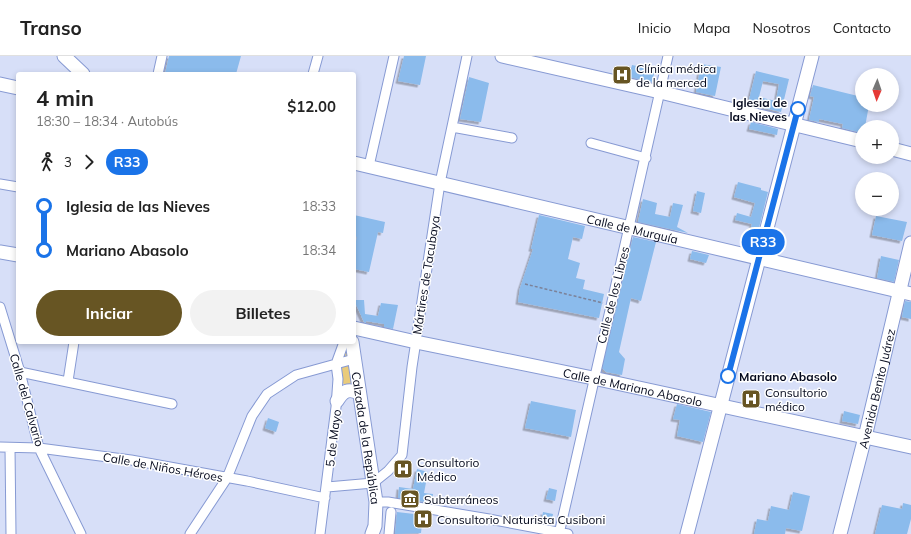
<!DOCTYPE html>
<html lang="es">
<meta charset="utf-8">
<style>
:root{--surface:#fff;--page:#f2f2f2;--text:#222;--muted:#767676;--line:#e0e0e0;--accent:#675523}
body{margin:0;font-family:Mulish,sans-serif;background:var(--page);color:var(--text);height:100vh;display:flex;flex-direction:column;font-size:15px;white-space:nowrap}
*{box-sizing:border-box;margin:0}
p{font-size:13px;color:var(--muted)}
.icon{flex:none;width:22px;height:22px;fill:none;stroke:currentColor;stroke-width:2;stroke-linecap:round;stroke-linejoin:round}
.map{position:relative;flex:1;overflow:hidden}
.sheet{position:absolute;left:16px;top:16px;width:340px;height:272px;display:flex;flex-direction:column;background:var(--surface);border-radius:4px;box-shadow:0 2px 6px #0003}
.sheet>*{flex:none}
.badge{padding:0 8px;border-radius:13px;font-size:14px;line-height:26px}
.needle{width:26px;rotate:182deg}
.buttons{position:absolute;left:855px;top:12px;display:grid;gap:8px}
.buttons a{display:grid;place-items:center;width:44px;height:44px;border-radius:50%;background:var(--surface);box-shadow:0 2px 6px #0003;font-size:20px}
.map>.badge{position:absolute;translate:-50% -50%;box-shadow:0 0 0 2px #fff}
.legs{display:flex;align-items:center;gap:6px;height:44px;padding:0 20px;font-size:13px}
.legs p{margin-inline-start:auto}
.head{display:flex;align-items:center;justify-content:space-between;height:68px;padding:0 20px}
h1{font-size:22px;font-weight:700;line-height:30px}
.cta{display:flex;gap:8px;margin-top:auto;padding:8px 20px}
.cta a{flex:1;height:46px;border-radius:24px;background:var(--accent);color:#fff;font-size:16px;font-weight:700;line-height:46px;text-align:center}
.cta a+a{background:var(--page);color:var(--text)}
ul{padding:0 20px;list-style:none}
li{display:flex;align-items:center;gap:14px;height:44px;font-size:15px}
li i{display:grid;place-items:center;width:6px;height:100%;margin:0 5px;background:currentColor}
li i::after{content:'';width:10px;height:10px;margin:-5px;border:3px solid;border-radius:50%;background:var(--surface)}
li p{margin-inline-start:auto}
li:first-child i{background:linear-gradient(#0000 50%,currentColor 0)}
li:last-child i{background:linear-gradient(currentColor 50%,#0000 0)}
header{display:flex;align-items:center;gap:24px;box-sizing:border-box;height:56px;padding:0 20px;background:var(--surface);border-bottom:1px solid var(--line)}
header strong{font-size:19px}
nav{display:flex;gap:22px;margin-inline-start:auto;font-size:14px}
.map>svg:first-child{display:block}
</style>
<header>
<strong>Transo</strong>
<nav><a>Inicio</a><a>Mapa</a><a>Nosotros</a><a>Contacto</a></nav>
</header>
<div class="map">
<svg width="911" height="478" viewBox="0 0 911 478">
<defs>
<filter id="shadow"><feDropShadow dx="-2.5" dy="2.5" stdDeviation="0" flood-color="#0004"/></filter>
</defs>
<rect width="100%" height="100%" fill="#d7dff8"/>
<!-- green -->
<path fill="#e9cb7b" d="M338,286H350L351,331L340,326Z"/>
<!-- building -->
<path fill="#8bbbec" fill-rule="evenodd" filter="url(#shadow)" d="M169,0H241L236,18H165Z
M404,0H426L420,29L398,25Z
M701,8L721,11L715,40L696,36Z
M632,9L655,14L652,26L629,21Z
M756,15L789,23L781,56L748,48ZM763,25L779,28L776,45L759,41Z
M469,21L489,27L481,66L460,63Z
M813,29L862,41V49H869L865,71H862V77L842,72L843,68L819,63V66L809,64L814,41L810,40Z
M751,66L778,73L777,79L749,73Z
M738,126L761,132V134L768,136L759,172L751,171L752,168L735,164L737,157L751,161L755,147L734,141Z
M697,135L705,137L701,157L693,155Z
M643,143L657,147L655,158L670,161L673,147L683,149L677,171L688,177L638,166Z
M354,159L385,166L383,177L378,176L369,216L354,213V194L357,181L354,180Z
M539,159L585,170L582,183L573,181L568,203L580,207L576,222L585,224L583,233L604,238L599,262L518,246L520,232L533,193H531Z
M876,160L907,166L902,185L872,179Z
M633,181L656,186L641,245L631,242L619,296L625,303L622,319L606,316L602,312Z
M692,195L709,199L706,207L690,203Z
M881,200L899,204L894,226L877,222Z
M354,244H364L365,258L378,260L381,247L398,249L393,273L384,271V268L366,265V267L364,266Z
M905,245L911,246V263L902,261Z
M531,345L576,354L571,381L525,372Z
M677,348L711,356L703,386L677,380L680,364L673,363Z
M844,355L860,359L858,368L842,365Z
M268,362L279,366L276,376L265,372Z
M417,413L428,416L424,437L433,438L432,447L398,442L399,431L413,433Z
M549,432L557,434L555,445L546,443Z
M793,436L810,440L802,475L786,472L785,478H754L757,463L768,465L771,450L789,454Z
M903,447L911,449V463L907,478H875L882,449L902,453Z
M397,456L423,459L421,477L395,478Z
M543,456L553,458L551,469L541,467Z"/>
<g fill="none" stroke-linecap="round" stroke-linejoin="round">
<defs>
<path id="street" d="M158,18L162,0
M313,18L318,0
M452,71L512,82
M591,87L646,102
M369,110L394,0
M0,128L18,131
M0,251L20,316L39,392L81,478
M20,316L172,348
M68,325L74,286
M0,391L39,392L131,404L247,425L325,442
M10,392L11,478
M327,431L373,427L388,415L402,399L412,311L440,127L467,0
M376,446H388L489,463L568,478
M190,478L227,422L252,360L267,338L296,319L354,303
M320,478L336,351L338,323L336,308L344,286
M389,478L391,456
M559,478C594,318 632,159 668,0"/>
<g id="secondary">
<path d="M64,0L83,18"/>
<path d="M502,0L660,36L862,85"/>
<path d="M0,28L18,32"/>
<path d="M892,93L911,98"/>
<path id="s1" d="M354,107L911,238"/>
<path d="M0,196L18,199"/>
<path id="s2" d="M354,272L416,286L593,322L911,391"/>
<path id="s3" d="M352,286L376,446L375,470L372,478"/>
<path d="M337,345C343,335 348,332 359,337"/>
<path d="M687,478L812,0"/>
<path id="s4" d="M840,478L865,381L911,187"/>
</g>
</defs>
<!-- street casing -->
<use href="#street" stroke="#879ad3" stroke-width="11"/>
<!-- secondary casing -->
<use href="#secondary" stroke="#879ad3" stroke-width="15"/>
<!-- path -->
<path stroke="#7c8299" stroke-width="1.5" stroke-dasharray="3 2" stroke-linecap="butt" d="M525,228L603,247"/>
<!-- street -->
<use href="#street" stroke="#fff" stroke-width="9"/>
<!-- secondary -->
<use href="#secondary" stroke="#fff" stroke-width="13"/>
</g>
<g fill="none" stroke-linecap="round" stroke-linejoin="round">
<defs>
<path id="line-1" d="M728,320L798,53"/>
</defs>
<!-- line-1 casing -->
<use href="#line-1" stroke="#fff" stroke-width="9"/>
<!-- line-1 -->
<use href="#line-1" stroke="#1a73e8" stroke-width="6"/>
</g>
<!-- icons -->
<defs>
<symbol id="hospital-square" viewBox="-11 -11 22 22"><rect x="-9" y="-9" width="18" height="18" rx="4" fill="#675523" stroke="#fff"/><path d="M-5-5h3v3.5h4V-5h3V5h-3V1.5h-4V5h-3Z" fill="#fff"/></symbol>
<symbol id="museum-square" viewBox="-11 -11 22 22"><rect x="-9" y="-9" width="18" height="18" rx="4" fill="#675523" stroke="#fff"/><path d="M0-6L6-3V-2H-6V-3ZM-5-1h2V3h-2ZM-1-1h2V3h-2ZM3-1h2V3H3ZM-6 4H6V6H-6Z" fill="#fff"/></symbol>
</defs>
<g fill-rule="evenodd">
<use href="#hospital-square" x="611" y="8" width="22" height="22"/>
<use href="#hospital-square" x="740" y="332" width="22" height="22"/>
<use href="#hospital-square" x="392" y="402" width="22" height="22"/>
<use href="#museum-square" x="399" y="432" width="22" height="22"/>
<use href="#hospital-square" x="412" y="452" width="22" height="22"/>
</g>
<!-- markers -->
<g fill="#fff" stroke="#1a73e8" stroke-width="2">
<circle cx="798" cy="53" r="7"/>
<circle cx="728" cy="320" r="7"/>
</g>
<g text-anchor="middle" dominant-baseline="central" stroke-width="3" stroke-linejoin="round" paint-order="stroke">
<!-- poi labels -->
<g font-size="12" fill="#050a1e" stroke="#fff" text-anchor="start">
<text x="636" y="12">Clínica médica<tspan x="636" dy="14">de la merced</tspan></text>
<text x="765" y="336">Consultorio<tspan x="765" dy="14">médico</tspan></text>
<text x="417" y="406">Consultorio<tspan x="417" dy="14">Médico</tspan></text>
<text x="424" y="443">Subterráneos</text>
<text x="437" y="463">Consultorio Naturista Cusiboni</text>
</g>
<!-- stop labels -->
<g font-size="12" font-weight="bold" fill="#050a1e" stroke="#fff" text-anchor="end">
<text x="787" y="46">Iglesia de<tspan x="787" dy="14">las Nieves</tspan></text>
<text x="739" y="320" text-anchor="start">Mariano Abasolo</text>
</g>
<!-- street labels -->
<g font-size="12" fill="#050a1e" stroke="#fff">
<text stroke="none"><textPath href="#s1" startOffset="286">Calle de Murguía</textPath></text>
<text transform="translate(426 219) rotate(-81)">Mártires de Tacubaya</text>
<text transform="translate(613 239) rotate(-76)">Calle de los Libres</text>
<text stroke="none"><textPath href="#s2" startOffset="285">Calle de Mariano Abasolo</textPath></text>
<text stroke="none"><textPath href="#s4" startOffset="150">Avenida Benito Juárez</textPath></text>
<text transform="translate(27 344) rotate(74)">Calle del Calvario</text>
<text transform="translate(333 382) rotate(-83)">5 de Mayo</text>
<text stroke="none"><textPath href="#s3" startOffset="97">Calzada de la República</textPath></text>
<text transform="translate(163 411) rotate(10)">Calle de Niños Héroes</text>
</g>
</g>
</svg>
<div class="buttons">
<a><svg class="needle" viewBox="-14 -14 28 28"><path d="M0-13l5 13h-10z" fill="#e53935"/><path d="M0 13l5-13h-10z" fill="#767676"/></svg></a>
<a>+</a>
<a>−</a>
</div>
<b class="badge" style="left:763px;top:186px;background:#1a73e8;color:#fff">R33</b>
<section class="sheet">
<div class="head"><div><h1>4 min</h1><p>18:30 – 18:34 · Autobús</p></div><b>$12.00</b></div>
<div class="legs"><svg class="icon" aria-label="walk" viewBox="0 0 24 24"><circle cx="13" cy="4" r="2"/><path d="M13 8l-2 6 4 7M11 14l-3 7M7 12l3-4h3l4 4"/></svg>3<svg class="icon" aria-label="forward" viewBox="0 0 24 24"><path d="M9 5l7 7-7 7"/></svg><b class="badge" style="background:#1a73e8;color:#fff">R33</b></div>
<ul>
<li><i style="color:#1a73e8"></i><b>Iglesia de las Nieves</b><p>18:33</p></li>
<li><i style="color:#1a73e8"></i><b>Mariano Abasolo</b><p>18:34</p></li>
</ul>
<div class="cta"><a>Iniciar</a><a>Billetes</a></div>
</section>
</div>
